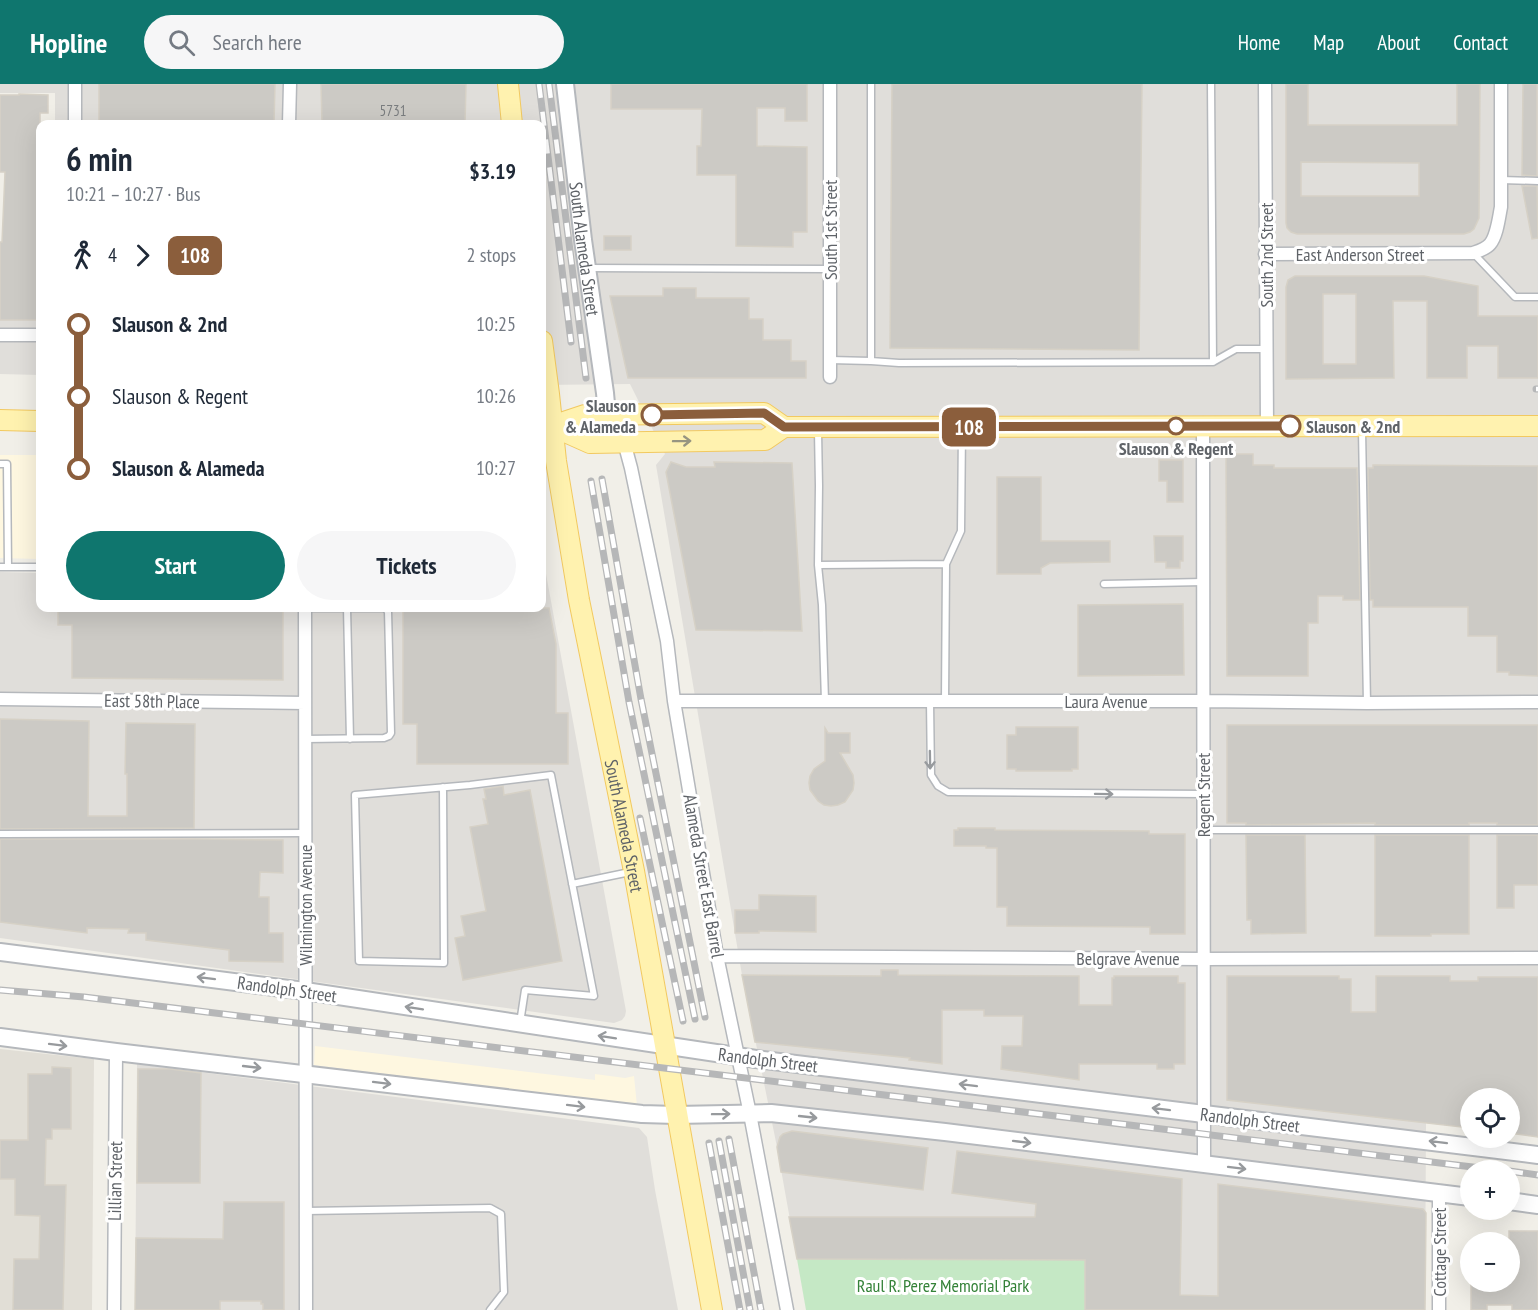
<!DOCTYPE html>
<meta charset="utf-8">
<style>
:root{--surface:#fff;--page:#f6f6f7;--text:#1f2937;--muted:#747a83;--accent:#0f766e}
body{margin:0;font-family:"PT Sans Narrow",sans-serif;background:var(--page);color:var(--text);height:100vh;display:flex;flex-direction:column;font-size:22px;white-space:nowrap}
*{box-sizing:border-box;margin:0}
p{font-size:20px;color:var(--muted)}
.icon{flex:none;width:33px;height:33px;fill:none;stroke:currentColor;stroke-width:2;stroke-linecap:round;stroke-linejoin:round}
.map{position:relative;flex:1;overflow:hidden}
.details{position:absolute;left:36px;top:36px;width:510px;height:492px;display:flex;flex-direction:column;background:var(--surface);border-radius:12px;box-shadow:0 6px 24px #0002}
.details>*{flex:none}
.badge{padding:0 12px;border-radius:9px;font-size:21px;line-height:39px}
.tools{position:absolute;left:1460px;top:1004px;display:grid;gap:12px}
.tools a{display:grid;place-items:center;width:60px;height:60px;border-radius:50%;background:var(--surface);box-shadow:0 6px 24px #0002;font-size:30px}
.map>.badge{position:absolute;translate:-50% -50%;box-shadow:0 0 0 3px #fff}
.legs{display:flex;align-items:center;gap:9px;height:66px;padding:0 30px;font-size:20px}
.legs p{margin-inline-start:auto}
.head{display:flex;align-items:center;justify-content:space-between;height:102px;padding:0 30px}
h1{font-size:33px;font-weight:700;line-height:45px}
.button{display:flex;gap:12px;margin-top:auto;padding:12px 30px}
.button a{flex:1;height:69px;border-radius:36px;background:var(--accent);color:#fff;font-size:24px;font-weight:700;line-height:69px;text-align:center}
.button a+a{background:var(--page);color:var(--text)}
ul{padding:0 30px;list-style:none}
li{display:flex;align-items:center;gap:21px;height:72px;font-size:22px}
li i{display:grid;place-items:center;width:9px;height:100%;margin:0 8px;background:currentColor}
li i::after{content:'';width:15px;height:15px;margin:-8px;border:4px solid;border-radius:50%;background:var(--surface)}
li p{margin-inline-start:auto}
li:first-child i{background:linear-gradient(#0000 50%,currentColor 0)}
li:last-child i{background:linear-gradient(currentColor 50%,#0000 0)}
header{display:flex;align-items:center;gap:36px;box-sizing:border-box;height:84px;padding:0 30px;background:var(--accent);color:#fff}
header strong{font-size:28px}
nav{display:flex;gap:33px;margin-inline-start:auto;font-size:21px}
.search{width:420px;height:54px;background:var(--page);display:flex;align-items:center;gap:15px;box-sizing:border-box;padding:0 21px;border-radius:33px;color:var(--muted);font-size:22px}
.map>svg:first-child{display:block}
</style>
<header>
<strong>Hopline</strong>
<div class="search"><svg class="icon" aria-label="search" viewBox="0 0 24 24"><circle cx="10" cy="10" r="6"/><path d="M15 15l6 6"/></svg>Search here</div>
<nav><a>Home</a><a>Map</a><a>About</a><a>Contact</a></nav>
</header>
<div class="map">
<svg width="1538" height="1226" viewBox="0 0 1538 1226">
<rect width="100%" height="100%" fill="#f1efe8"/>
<!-- commercial -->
<path fill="#fef7e0" d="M0,371H40V475L0,474Z
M315,962L595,996V990L625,994L634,992L637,1022L314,981Z"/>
<!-- industrial -->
<path fill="#e0deda" d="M0,0H1538V1053L1509,1049V1014H1470V1044L1426,1039L1425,1226H1085V1176L797,1175L777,1063L742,891L656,381L665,370L630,300L542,301V40H55V9H0Z
M0,158H40V291L0,290Z
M542,468L626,927L625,932L622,936L614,939L0,854V488L40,489V524H542Z
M137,980L639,1044L647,1053L655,1106L678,1226H135Z"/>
<!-- education -->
<path fill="#e1ded6" d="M0,965L94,975L92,1226H0Z"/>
<!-- green -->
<path fill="#c5e8c5" d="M797,1175L1085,1176V1226H806Z"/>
<!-- building -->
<path fill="#cccac5" stroke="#d6d1c6" stroke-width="1.5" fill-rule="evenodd" d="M99,0H275L274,40H189V38L118,37V39L101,38V37H99Z
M321,0H466L465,40H322Z
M611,0H807V37H785V24H757V62L807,63V148H793V163L736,162V91H697V62H701L702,25H611Z
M892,0H1142L1139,266L890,264Z
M1286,0H1308V41H1457V0H1480L1479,134L1474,145L1470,148L1464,150H1297L1291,148L1287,144L1286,139ZM1301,78L1419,79V112H1301Z
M1523,0H1537V92L1522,91Z
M19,10L48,11V29H40V109L39,158H40V236H0V158H2L5,88H0V11H19Z
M1522,102H1537L1538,154L1532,155Z
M604,152H631V166H604Z
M1295,192H1424L1478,202V232H1538V294H1498V262H1467V294H1427V217H1393L1394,294L1286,295V203L1288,196ZM1323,210H1356V280H1323Z
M663,204H696V214H749V235H763V256H791V277H806V294H628L610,212H663Z
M1226,370H1253V381H1274V384H1357L1360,516H1343V512H1318V539H1308V592H1227Z
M1159,376H1183V418H1167V397H1159Z
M671,378L686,383H715L714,378L792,379L802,547L696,546L666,388Z
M1373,381L1538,382V592L1509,591V588H1497V552H1468V523H1373V516H1370L1368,384H1373Z
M997,393H1041V457H1110V478L1050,479L1041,484V490H997Z
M1154,452H1183V477H1180V484H1166V478H1155Z
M1183,520L1184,591L1078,592V521Z
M58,524H283V596L72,594V541H58Z
M403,524H549L556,560V629H568V680H417V640H403Z
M0,635L89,637L88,732H127V690H125L126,639L195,640L194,744L0,745Z
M1227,641H1538V741H1497V739H1469V741H1375V739L1246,741V739H1227Z
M1016,643H1078V685H1072V687H1016V685H1007V651H1016Z
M825,644L828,649H850V669H840L853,691L854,699L853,706L845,718L838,721L831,722L824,721L818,717L810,706L809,699L810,692L814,685L825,677Z
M503,702L504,711L530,706L562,877L463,896L455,854L465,852L461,832L486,827L470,743L488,740L483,715H486L484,705Z
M958,744H995V746L1149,747V750H1185V850H1150V843L1007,842V823H997V764H986V762H954V746H958Z
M1246,751H1305L1306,849L1251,850V836H1247Z
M1375,751H1469V850H1431V852H1375Z
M1497,751H1538V801H1514V824H1497Z
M0,755H194L283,756V789L260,788L259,813H269V849H283V878L229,877V866L146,856V849H128L129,845L87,844V849L0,838Z
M759,811L816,812V848L759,847V849H735V826H759Z
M881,886H898V891L1079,892V921H1112V894H1114V892H1178V899H1185V980H1174V985H1157V980H1079V996L1001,985L1002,962H1022L1023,932H984V926H942V980L909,976L910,974L755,958L742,891L881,892Z
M1227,892H1339V895H1351V928H1376V892H1450V897H1478V893H1538V1053L1509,1049V1014H1470V1044L1227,1016Z
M52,983L71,984V1045H52V1055H46L45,1101H66L63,1226H13L14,1175H39L40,1132L15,1131V1095H0V1056H28V990H52Z
M138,985H170L201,989L200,1099H137Z
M792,1047L928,1064L923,1106L781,1088L777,1063L780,1053L783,1050Z
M957,1067L1182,1095L1180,1211L1218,1212V1100L1423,1125L1426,1129L1425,1226H1085V1176L797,1175L789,1133H1035L1036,1120L952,1109Z
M224,1118H284V1226H263V1220H261V1217H220V1226H135L136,1154L223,1155Z
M1509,1147H1538V1226H1512V1221H1487V1226H1471V1197H1509Z"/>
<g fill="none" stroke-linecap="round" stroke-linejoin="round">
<defs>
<path id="service" d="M871,0V277L899,279L1213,278L1236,265H1266
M1211,0L1213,278
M1501,96L1538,97
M1474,170L1515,213H1538
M588,184L830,185
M830,276L871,277
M1362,346L1367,619
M818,347L819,402L818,481L822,521L825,617
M0,380H7L8,483
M818,481L946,480L961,447L962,345
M0,483H40
M1104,500L1203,498
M305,524H384L388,527L391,649L389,652L384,654L305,655
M347,524L350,655
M945,617L946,480
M930,618L931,691L938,702L948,708L1203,710
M443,703L444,879L359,877L355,711L470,701L551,691L594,912L525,906L520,939
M1204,746H1538
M0,750L305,749
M572,800L630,788
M306,1127L490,1124L501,1130L504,1208L490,1226"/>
<path id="minor" d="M830,0V293
M1265,0L1267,342
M75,40V0
M289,40L290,0
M1265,170L1473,169C1479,167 1486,165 1490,160C1497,152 1499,133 1501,123V0
M0,251H40
M1203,342L1204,1080
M624,358L631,384L667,557L674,617L717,872L750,1030L787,1226
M305,524L306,1226
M0,615L305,619
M674,617H1203L1367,619L1538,618
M717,872L1203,875L1538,874
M114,1226L116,968
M1439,1226V1109"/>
<g id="tertiary">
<path id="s1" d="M565,0L583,156L605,309L607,331"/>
<path d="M0,868L305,907L756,975L1538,1071"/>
<path d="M0,953L116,968L642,1030L676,1031L771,1029L945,1048L1470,1113"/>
<path d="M1509,1117L1538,1121"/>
</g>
<g id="primary">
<path d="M508,0L512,40"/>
<path id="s2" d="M542,257L549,310L556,377L579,516L634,787L712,1226"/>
<path d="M0,336L40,337"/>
<path d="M547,342H552L585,331L764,329L784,343"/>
<path d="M552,342L590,359L765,356L784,343L1538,342"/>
</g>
</defs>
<!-- service casing -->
<use href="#service" stroke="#b5b8bc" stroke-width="9"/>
<!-- minor casing -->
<use href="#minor" stroke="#b5b8bc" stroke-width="15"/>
<!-- tertiary casing -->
<use href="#tertiary" stroke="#b5b8bc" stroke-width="20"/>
<!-- primary casing -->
<use href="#primary" stroke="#f2c960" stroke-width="22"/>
<!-- service -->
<use href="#service" stroke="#fff" stroke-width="6"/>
<!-- minor -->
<use href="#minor" stroke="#fff" stroke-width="12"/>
<!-- tertiary -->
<use href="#tertiary" stroke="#fff" stroke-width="16"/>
<!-- primary -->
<use href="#primary" stroke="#fff2af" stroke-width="20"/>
<defs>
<path id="rail" d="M539,0L571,258
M549,0L586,294
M1536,305H1538
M602,395L641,615L705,933
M591,397L629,618L695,935
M640,734L683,937
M0,906L84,913L1497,1086
M729,1055L761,1226
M719,1057L750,1226
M709,1059L740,1226
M1509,1087L1538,1091"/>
</defs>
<!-- rail casing -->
<use href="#rail" stroke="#b6b7b8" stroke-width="7"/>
<!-- rail -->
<use href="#rail" stroke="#fff" stroke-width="4.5" stroke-dasharray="14" stroke-linecap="butt"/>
</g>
<!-- one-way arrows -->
<defs><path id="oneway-shaft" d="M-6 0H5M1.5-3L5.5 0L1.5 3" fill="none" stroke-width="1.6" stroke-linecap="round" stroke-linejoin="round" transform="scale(1.5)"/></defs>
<use stroke="#979581" href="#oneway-shaft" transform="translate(682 357) rotate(-1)"/>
<g stroke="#979a9d">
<use href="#oneway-shaft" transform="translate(930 676) rotate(89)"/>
<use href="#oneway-shaft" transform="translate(1104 710) rotate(1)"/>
<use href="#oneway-shaft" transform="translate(206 894) rotate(-173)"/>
<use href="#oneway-shaft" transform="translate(414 924) rotate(-171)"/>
<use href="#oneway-shaft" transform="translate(607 953) rotate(-171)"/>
<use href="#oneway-shaft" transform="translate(58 961) rotate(7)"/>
<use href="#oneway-shaft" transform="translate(252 983) rotate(6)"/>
<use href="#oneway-shaft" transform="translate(382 999) rotate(7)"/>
<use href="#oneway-shaft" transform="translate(968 1001) rotate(-173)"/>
<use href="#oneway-shaft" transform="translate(576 1022) rotate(7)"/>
<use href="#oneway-shaft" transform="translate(1161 1025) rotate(-173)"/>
<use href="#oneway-shaft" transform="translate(721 1030) rotate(-1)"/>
<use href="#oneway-shaft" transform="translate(808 1033) rotate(6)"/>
<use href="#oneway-shaft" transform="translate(1022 1058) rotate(7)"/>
<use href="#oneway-shaft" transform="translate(1438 1058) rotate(-173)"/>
<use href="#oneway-shaft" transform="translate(1237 1084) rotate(7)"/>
</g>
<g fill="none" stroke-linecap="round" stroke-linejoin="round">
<defs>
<path id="line-1" d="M652,331L764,329L784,343L1290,342"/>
</defs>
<!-- line-1 casing -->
<use href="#line-1" stroke="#fff" stroke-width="14"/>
<!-- line-1 -->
<use href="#line-1" stroke="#8b5e3c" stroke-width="9"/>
</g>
<!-- markers -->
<g fill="#fff" stroke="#8b5e3c" stroke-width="3">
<circle cx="652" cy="331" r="10"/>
<circle cx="1176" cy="342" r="8"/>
<circle cx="1290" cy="342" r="10"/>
</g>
<g text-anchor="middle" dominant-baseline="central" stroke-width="6" stroke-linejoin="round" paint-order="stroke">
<!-- number labels -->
<g font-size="15" fill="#7a7d7f">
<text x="393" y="26">5731</text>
</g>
<!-- street labels -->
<g font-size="18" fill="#5f6368" stroke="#fff">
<text transform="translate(830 146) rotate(-90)">South 1st Street</text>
<text stroke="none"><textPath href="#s1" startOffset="166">South Alameda Street</textPath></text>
<text x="1360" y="170">East Anderson Street</text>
<text transform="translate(1266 171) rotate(-90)">South 2nd Street</text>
<text transform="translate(152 617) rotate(1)">East 58th Place</text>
<text x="1106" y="617">Laura Avenue</text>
<text transform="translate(1203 711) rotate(-90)">Regent Street</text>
<text stroke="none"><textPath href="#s2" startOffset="492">South Alameda Street</textPath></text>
<text transform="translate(704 792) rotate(80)">Alameda Street East Barrel</text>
<text transform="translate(305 821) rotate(-90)">Wilmington Avenue</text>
<text x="1128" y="874">Belgrave Avenue</text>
<text transform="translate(287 905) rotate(8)">Randolph Street</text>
<text transform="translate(768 976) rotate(7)">Randolph Street</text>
<text transform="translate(1250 1036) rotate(7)">Randolph Street</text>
<text transform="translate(115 1097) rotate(-89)">Lillian Street</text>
<text transform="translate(1439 1168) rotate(-90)">Cottage Street</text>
</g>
<!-- stop labels -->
<g font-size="18" font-weight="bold" fill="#5f6368" stroke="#fff" text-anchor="end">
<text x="636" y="321">Slauson<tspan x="636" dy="21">&amp; Alameda</tspan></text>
<text x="1306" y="342" text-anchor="start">Slauson &amp; 2nd</text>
<text x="1176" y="364" text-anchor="middle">Slauson &amp; Regent</text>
</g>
<!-- park labels -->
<g font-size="18" fill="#348238" stroke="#fff">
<text x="943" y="1201">Raul R. Perez Memorial Park</text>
</g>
</g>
</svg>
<div class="tools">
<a><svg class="icon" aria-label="locate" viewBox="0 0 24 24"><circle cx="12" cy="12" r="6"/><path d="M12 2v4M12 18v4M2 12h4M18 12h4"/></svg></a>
<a>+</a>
<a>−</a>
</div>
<b class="badge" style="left:969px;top:343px;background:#8b5e3c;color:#fff">108</b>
<section class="details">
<div class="head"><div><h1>6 min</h1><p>10:21 – 10:27 · Bus</p></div><b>$3.19</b></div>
<div class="legs"><svg class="icon" aria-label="walk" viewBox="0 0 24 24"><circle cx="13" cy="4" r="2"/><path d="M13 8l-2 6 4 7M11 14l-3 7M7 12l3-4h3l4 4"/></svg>4<svg class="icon" aria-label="forward" viewBox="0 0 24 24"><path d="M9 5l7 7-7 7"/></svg><b class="badge" style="background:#8b5e3c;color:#fff">108</b><p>2 stops</p></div>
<ul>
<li><i style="color:#8b5e3c"></i><b>Slauson &amp; 2nd</b><p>10:25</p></li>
<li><i style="color:#8b5e3c"></i><span>Slauson &amp; Regent</span><p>10:26</p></li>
<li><i style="color:#8b5e3c"></i><b>Slauson &amp; Alameda</b><p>10:27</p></li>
</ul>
<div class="button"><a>Start</a><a>Tickets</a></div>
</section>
</div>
